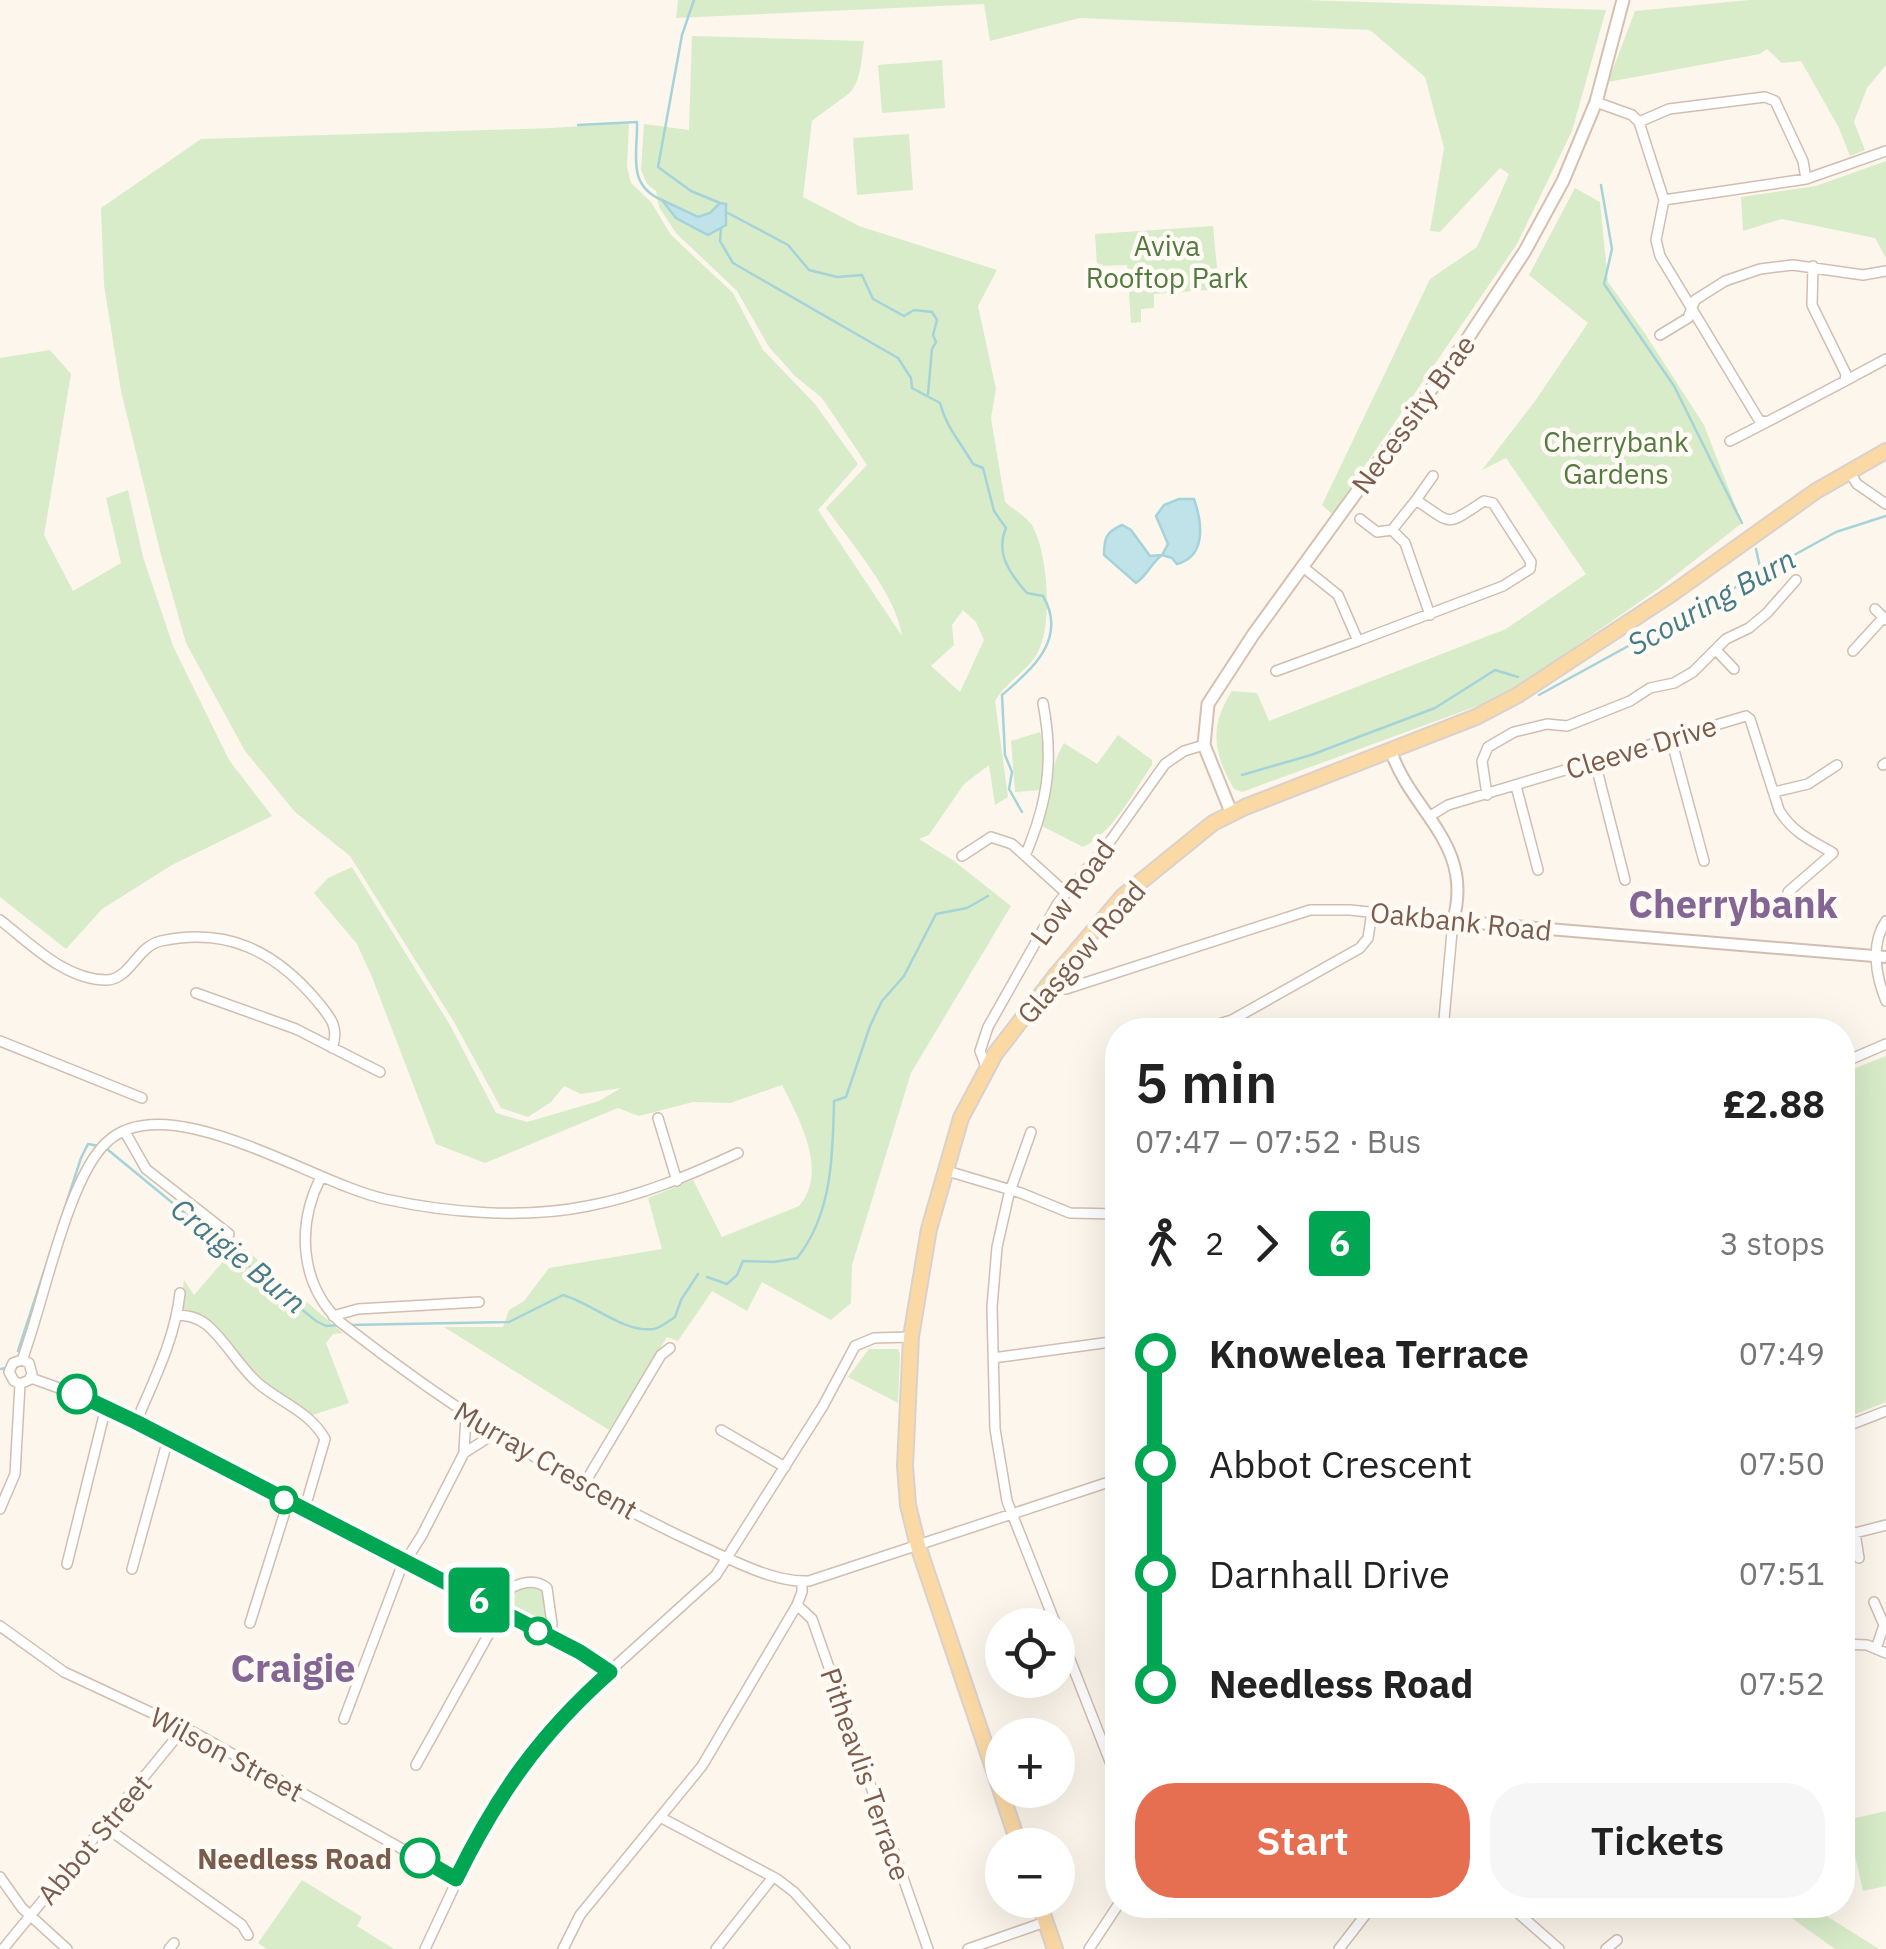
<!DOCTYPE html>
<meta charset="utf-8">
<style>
:root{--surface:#fff;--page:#f6f6f6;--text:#222;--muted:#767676;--accent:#e76f51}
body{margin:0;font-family:"IBM Plex Sans",sans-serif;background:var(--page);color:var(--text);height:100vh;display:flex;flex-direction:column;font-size:38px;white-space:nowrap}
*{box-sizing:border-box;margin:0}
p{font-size:32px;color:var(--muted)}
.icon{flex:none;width:55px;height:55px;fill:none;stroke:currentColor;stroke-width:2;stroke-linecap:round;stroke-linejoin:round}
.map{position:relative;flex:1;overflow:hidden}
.drawer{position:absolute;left:1105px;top:1018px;width:750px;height:900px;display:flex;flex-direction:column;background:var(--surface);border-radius:40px;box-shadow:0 10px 40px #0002}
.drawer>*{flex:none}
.badge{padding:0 20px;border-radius:8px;font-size:35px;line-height:65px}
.tools{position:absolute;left:985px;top:1608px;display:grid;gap:20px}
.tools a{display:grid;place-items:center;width:90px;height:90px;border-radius:50%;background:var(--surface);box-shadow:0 10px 40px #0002;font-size:50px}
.map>.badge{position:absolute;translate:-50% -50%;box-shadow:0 0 0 5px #fff}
.legs{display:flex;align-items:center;gap:15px;height:110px;padding:0 30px;font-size:32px}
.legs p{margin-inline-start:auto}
.headline{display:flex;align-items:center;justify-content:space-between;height:170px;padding:0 30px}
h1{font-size:55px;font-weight:600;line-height:75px}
.action{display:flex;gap:20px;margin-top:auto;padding:20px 30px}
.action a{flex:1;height:115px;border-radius:40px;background:var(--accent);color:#fff;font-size:40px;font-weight:600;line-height:115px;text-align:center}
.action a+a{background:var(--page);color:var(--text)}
ul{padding:0 30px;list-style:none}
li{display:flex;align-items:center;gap:35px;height:110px;font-size:38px}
li i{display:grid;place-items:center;width:15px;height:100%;margin:0 12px;background:currentColor}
li i::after{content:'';width:25px;height:25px;margin:-12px;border:8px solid;border-radius:50%;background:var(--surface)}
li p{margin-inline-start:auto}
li:first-child i{background:linear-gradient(#0000 50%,currentColor 0)}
li:last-child i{background:linear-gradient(currentColor 50%,#0000 0)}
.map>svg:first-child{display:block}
</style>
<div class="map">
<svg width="1886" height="1949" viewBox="0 0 1886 1949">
<rect width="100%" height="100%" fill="#fdf6ec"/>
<!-- green -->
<path fill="#d8ecc9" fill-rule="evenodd" d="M678,0H1305L1606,10L1572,131L1517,244L1332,514L1322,505L1430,279L1477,247L1509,174L1500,168L1440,232L1430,231L1444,148L1425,77L1370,30L1080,18L990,41L984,4L676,18Z
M1750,0H1886V65L1867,88L1854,122L1865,150L1850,156L1839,128L1801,61L1782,63L1767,49L1760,54L1608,82L1635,11Z
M692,36L864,41C862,56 861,78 852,90C848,96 821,113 812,121L803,197L859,226L997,270L978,306L996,389L991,418L1005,502C1014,510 1030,519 1034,529C1048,558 1053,626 1037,654C1026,672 1006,682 995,701L1008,797L995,805L989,765L964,784L929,835L919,839L954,861L1011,906L911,1073L852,1265L851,1303L831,1320L762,1282L747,1311L712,1291L678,1341L667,1337L609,1430L444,1327H503L509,1310L524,1301L549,1268L662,1249L648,1198L693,1180L722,1237L799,1206C829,1171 799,1119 782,1085L730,1103L693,1102L639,1116L618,1108L485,1163L436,1144L372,977L357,944L314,893L328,878L352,867L450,1025L496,1113L527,1122L599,1101L621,1088L581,1094L564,1086L551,1102L528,1117L501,1108L454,1022L350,856L295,812L245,751L186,643L160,551L121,391L104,285L101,208L201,139L552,128L629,123L627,167L631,183L651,202L671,235L733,293L763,350L815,404L858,464L818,510L902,636C896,594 851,543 826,508L867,465L822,398L795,376L769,347L737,291L676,233L659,207L656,191L647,184L641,170L644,124L689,130ZM963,610L976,622L984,640L960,692L931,666L954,645L952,625Z
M942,60L945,108L882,113L878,65Z
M909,134L913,190L857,195L853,138Z
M1886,161V258L1875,238L1782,219L1743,231L1741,197L1816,186Z
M1575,188L1600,202L1608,282L1644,332L1704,425L1742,523L1658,589L1517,687L1488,702L1242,792L1234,789C1213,753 1209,726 1232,691L1257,693L1269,721L1506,629L1586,574L1506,458L1482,470L1535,401L1588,323L1529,275Z
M1213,226L1219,289L1154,294V308L1141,309V322L1131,323L1127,265L1097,266L1095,234Z
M50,350L71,374L44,535L73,591L121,563L106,498L128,490L143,557L173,646L229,760L272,816L172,865L102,909L66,949L0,897V358Z
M1040,732L1046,759L1041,790L1015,792L1011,741Z
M1118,735L1152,760V765C1134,791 1112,834 1083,847L1042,826C1049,798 1049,767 1064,743L1097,764Z
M1886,1056V1402L1843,1419V1073Z
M200,1219L252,1255L343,1333L333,1334L326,1343L349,1403L310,1416L260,1382L205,1320L180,1313L184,1280L194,1295L227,1257L193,1228Z
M869,1349H898L900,1354L898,1403L848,1377Z
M527,1585H533L545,1593L550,1627L496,1600Z
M1886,1811V1886L1863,1891L1847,1820Z
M302,1880L362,1917L357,1926L394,1949H267L258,1943Z
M1760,1905H1809L1879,1949H1835L1782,1911Z"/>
<!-- water -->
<path fill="#bfe3e8" stroke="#a5d3da" stroke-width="2.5" d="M662,200L698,217L710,213L720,203L726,204V225L708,235L676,218Z
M1179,499H1194C1202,522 1207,556 1177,564L1172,558L1162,555C1151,563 1148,575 1136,583L1104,555C1104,538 1106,532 1122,525L1131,530L1150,556L1162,555L1168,544L1156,516L1164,505Z"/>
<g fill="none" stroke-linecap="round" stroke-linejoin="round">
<!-- stream -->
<path stroke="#a5d3da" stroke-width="2.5" d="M694,0L682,35L658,167L691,191L720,203
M578,125L637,122C638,153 626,185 662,200
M1601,185L1612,249L1604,284L1674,386L1742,523
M728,213L788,245L809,270L837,277L862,275L873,299L904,316L914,310L932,312L937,320L933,335L936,342L932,349L928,394
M721,228L720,241L733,263L898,358L911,378L912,388L940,403C946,427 961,443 973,464L983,468L994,511L1006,528C995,553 1010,574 1027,593L1043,596C1068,639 1032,669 1002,695L1005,755L1012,772L1009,789L1022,812
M1756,549L1761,572
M1539,695L1836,532L1886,516
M1242,775L1311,755L1435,708L1495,670L1518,677
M107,1149L316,1321L326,1326L341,1325
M707,1277L727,1284L737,1275L743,1261L774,1262L797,1258C832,1215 833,1155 834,1101L846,1097L870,1026L882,1001L904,976L936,914L967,908L988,896
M348,1325L509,1322L563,1295C592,1303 623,1333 654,1329C660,1328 669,1321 675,1317L681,1300L698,1274
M18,1351L81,1158L88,1144L99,1146
M0,1369L6,1368"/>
<defs>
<path id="minor" d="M1596,102L1632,115L1639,122L1664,200L1656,240L1660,256L1759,420L1767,422L1845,381L1846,374L1812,305L1813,266
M1639,122L1669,109L1765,97L1775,101L1803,161L1806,179
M1664,200L1806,179L1886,151
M1660,335L1688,318L1695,300L1725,281L1760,269L1793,265L1863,275L1886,271
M1845,381L1886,359
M1730,441L1767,422
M1849,471L1857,484L1886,504
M1416,500L1392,530L1405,543L1430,615
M1360,519L1377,532L1392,530
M1303,567L1338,595L1358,641L1503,586L1530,569L1531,562L1493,503L1484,501C1444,527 1454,525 1416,500L1433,476
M1875,609L1886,620
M1716,650L1734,669
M1853,651L1883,618
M1276,671L1358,641
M1671,739L1704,861
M1595,762L1625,880
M1883,765L1886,763
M1516,786L1538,870
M1774,792L1808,784L1837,765
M1487,795L1482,761L1488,747L1514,732L1547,724L1567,726L1630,701L1650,688L1674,683L1693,672L1726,639L1749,628L1767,613L1796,580
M1430,816L1448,805L1746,716L1750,719L1779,810C1793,833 1811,840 1833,853L1788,892
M962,856L991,837L1012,844L1065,892
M1025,856C1048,802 1054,760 1043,703
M0,920C30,943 65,980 106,980C130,980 137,946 161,941C227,927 275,951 317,1001C330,1017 340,1027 332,1048
M1886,921C1870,944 1876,977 1886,1001
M1050,984L1066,989L1310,910H1350L1453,921L1443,1030
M196,993L296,1029L380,1072
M1163,1028V1030
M1198,1030L1232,1020L1360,948L1368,938L1372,912
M0,1041L142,1098
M1842,1063L1886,1044
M986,1067L980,1051L988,1027L1058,903L1111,840L1165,764L1184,751L1204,745
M658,1118L677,1181
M125,1132L146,1169L229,1234
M1031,1132L1009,1194L997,1247L992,1307L995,1429L1007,1501L1056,1625
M944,1170L1021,1193L1070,1213L1118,1214
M321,1177C296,1226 300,1284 340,1322C453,1410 571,1486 701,1546C732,1560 774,1583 809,1581L1118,1479
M178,1315C189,1316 197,1317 207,1325C227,1342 239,1367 259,1384C282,1403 310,1412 325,1439L304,1511
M333,1316L358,1309L479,1302
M993,1358L1118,1341
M22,1360C43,1306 67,1178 107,1142C168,1085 314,1184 385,1199C448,1213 524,1219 588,1206C641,1196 690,1175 738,1153
M31,1378L95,1401L136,1422L579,1652L610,1673
M20,1384L14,1381L9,1372L13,1363L22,1360
M20,1384L29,1380L32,1374L29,1363L22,1360
M136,1422C154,1380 175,1339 180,1293
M1842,1428L1886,1411
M721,1430L785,1467
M464,1451L466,1416
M583,1486L661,1355L670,1348
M0,1509L15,1474L20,1384
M1842,1517L1849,1530L1855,1533L1886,1525
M1855,1533L1859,1558
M67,1564L106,1407
M132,1569L168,1439
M1874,1602L1884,1625L1876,1649
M485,1603C503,1593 528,1572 547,1588L552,1624L551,1638
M797,1605L812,1619L928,1949
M250,1623L288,1502
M0,1626L64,1672L195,1733L456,1879
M1058,1629L1118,1782
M1842,1644L1867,1645L1886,1653
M344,1719L401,1568L422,1535L464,1453L494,1434
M416,1765L501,1612
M660,1817L777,1879L794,1892L845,1949
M104,1826L242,1925L248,1935
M0,1877L22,1908L67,1949
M1509,1905L1559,1949
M3,1949L184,1728
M169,1949L174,1943
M425,1949L482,1827L536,1745L580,1698L716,1575L823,1406L855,1346L874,1338L911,1337
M563,1949L580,1915L702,1766L797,1605L802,1592V1582
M716,1949L773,1877
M968,1949L1045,1922
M1089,1949L1118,1905
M1339,1949L1373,1905
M1606,1949L1617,1940"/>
<path id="tertiary" d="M1391,751C1411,812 1475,844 1453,921L1886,957"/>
<path id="secondary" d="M1231,812L1204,745L1208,704L1253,635L1464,344L1525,251L1563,181L1596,102L1623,0"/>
<path id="primary" d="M1019,1845L918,1546L908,1505L905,1466L911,1337L929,1229L961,1118L995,1054L1056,975L1123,896L1213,823L1245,807L1476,717L1518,695L1673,593L1816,491L1886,451
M1038,1900L1055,1949"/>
</defs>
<!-- minor casing -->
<use href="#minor" stroke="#d1beb0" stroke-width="12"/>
<!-- tertiary casing -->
<use href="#tertiary" stroke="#d1beb0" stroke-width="14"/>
<!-- secondary casing -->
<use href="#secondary" stroke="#d6c0b0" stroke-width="15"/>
<!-- primary casing -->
<use href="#primary" stroke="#dad1cd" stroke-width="18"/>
<!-- minor -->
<use href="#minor" stroke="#fff" stroke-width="9"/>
<!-- tertiary -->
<use href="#tertiary" stroke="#fff" stroke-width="10"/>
<!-- secondary -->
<use href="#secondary" stroke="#fff" stroke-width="11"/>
<!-- primary -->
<use href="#primary" stroke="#fbd9a5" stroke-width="14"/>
</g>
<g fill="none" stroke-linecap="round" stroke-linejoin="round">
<defs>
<path id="line-1" d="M77,1394L136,1422L580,1652L610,1672C540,1734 497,1795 456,1879L420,1858"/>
</defs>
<!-- line-1 casing -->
<use href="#line-1" stroke="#fff" stroke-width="22"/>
<!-- line-1 -->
<use href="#line-1" stroke="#00a651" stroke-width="15"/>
</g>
<!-- markers -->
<g fill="#fff" stroke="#00a651" stroke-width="5">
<circle cx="77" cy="1394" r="18"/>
<circle cx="284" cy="1500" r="12"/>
<circle cx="538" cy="1631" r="12"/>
<circle cx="420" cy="1858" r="18"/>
</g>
<g text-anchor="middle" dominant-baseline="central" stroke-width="9" stroke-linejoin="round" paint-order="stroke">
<!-- park labels -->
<g font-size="28" fill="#537a41" stroke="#fffaf3">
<text x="1167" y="245">Aviva<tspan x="1167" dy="32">Rooftop Park</tspan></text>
<text x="1616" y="441">Cherrybank<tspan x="1616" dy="32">Gardens</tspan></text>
</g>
<!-- street labels -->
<g font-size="28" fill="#7a5c4d" stroke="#fffaf3">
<text transform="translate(1413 414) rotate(-54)">Necessity Brae</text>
<text transform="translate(1641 747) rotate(-17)">Cleeve Drive</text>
<text transform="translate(1072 892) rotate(-54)">Low Road</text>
<text transform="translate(1461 921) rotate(6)">Oakbank Road</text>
<text transform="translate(1081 952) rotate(-49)">Glasgow Road</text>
<text transform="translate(546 1460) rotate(30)">Murray Crescent</text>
<text transform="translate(227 1754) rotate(28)">Wilson Street</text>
<text transform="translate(866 1774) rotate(71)">Pitheavlis Terrace</text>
<text transform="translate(94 1839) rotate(-50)">Abbot Street</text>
</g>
<!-- stop labels -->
<g font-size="28" font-weight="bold" fill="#7a5c4d" stroke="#fffaf3" text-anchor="end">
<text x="392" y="1858">Needless Road</text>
</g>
<!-- water labels -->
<g font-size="30" font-style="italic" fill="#437c86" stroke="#fffaf3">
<text transform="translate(1711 601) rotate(-29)">Scouring Burn</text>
<text transform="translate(239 1255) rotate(39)">Craigie Burn</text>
</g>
<!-- district labels -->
<g font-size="38" font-weight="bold" fill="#846695" stroke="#fffaf3">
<text x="1733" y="903">Cherrybank</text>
<text x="293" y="1667">Craigie</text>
</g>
</g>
</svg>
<div class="tools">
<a><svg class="icon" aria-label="locate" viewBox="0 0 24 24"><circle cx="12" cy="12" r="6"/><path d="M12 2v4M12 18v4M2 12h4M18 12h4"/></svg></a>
<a>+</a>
<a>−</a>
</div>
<b class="badge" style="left:479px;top:1600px;background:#00a651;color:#fff">6</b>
<section class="drawer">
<div class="headline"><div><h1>5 min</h1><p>07:47 – 07:52 · Bus</p></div><b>£2.88</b></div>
<div class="legs"><svg class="icon" aria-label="walk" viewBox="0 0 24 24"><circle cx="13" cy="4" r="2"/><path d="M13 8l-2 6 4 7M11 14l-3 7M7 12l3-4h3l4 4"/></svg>2<svg class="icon" aria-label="forward" viewBox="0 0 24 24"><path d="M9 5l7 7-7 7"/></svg><b class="badge" style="background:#00a651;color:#fff">6</b><p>3 stops</p></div>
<ul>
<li><i style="color:#00a651"></i><b>Knowelea Terrace</b><p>07:49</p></li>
<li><i style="color:#00a651"></i><span>Abbot Crescent</span><p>07:50</p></li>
<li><i style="color:#00a651"></i><span>Darnhall Drive</span><p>07:51</p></li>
<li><i style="color:#00a651"></i><b>Needless Road</b><p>07:52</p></li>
</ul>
<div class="action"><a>Start</a><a>Tickets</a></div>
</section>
</div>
